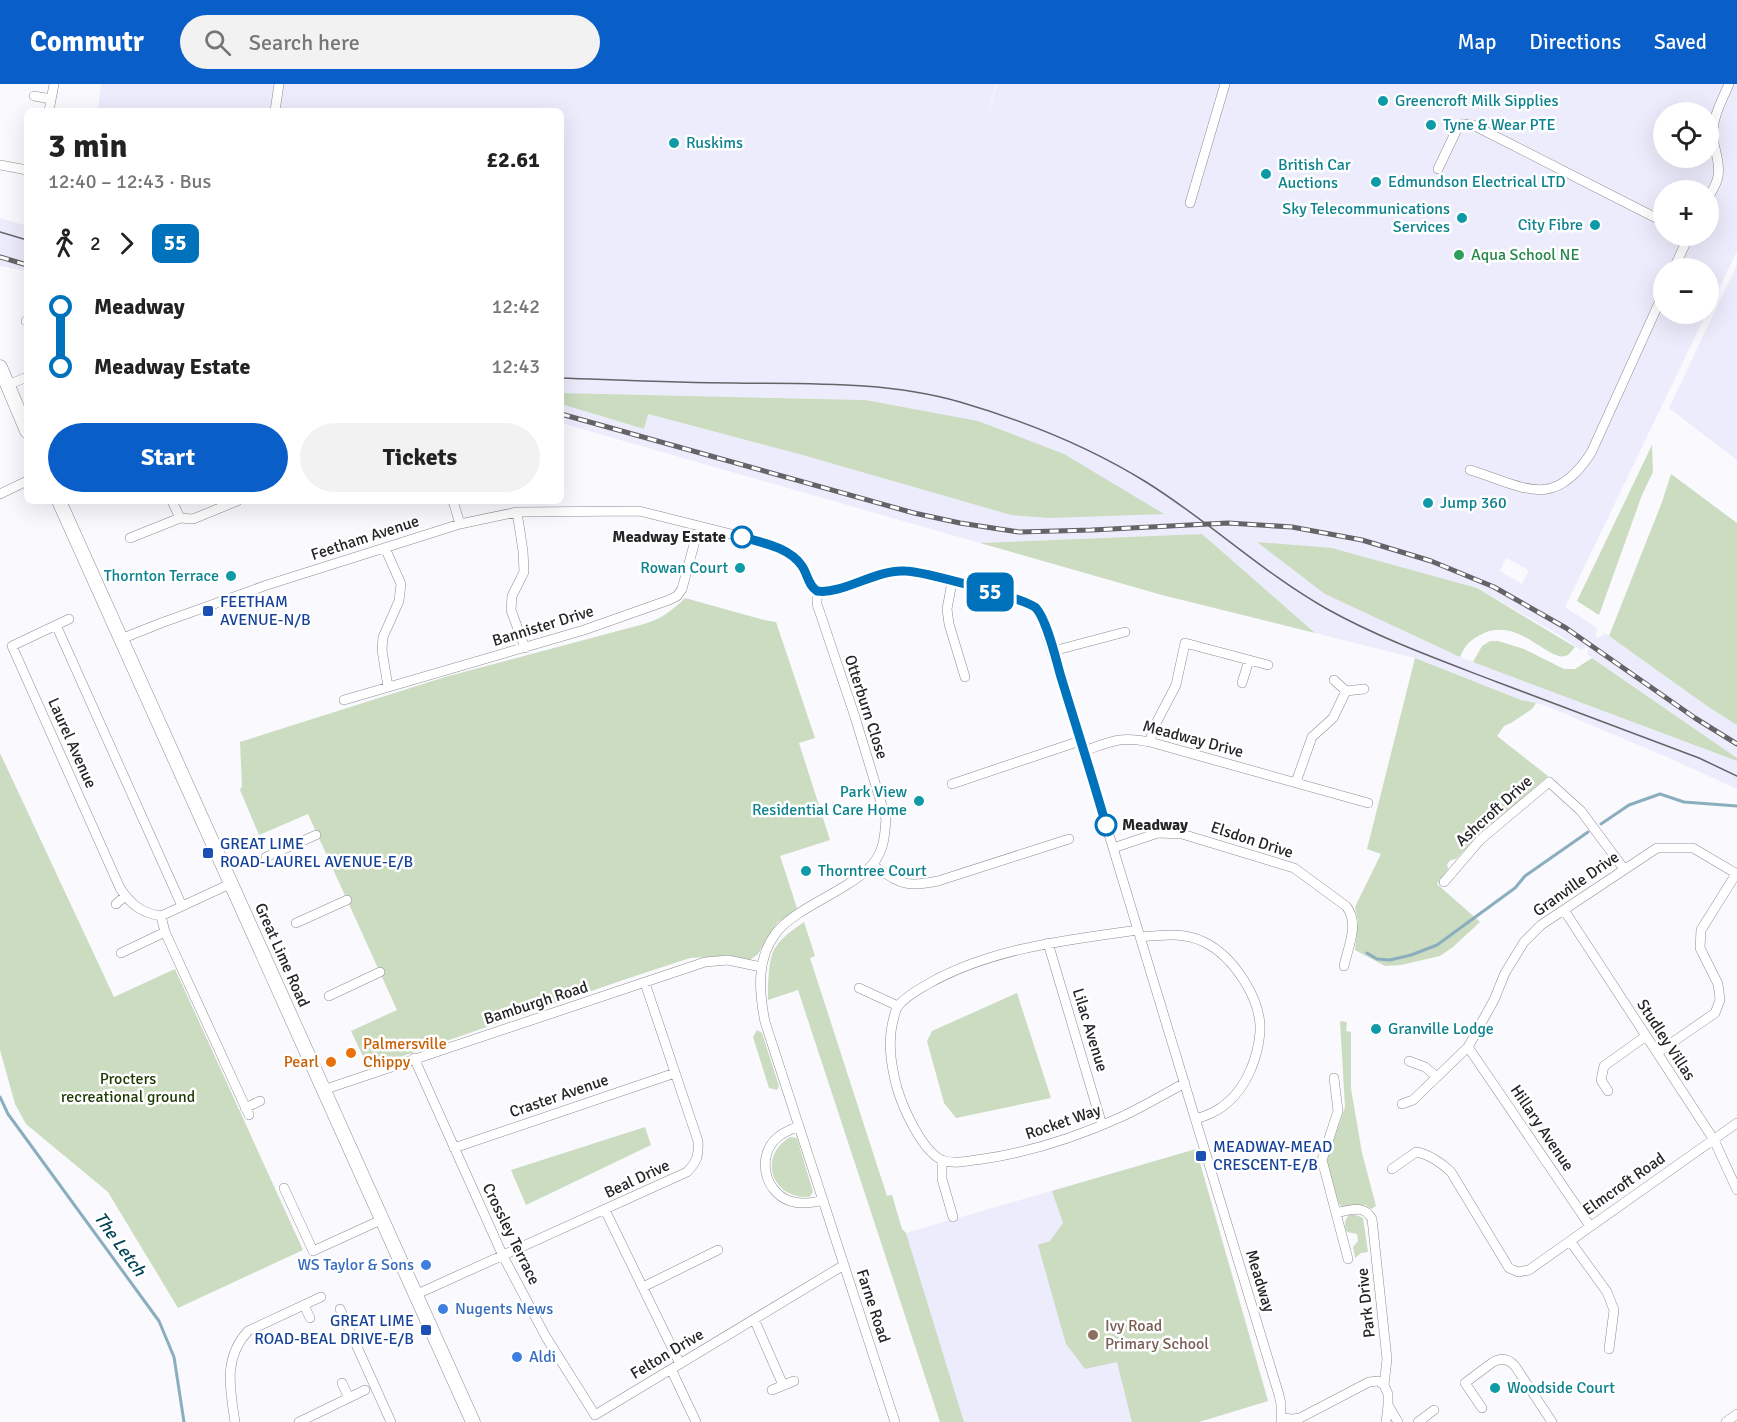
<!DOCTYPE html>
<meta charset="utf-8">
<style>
:root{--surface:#fff;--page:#f2f2f2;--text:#222;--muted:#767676;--accent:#0a5ec8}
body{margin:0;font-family:Signika,sans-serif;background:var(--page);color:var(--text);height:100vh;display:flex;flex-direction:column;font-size:22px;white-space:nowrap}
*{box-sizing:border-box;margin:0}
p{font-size:20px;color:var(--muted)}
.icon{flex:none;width:33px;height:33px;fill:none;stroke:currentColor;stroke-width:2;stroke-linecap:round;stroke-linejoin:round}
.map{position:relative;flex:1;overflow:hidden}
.drawer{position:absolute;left:24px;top:24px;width:540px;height:396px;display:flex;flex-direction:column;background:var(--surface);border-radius:9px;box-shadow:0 6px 24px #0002}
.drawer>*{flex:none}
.badge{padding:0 12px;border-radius:9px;font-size:21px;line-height:39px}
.controls{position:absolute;left:1653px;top:18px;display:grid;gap:12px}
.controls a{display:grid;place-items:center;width:66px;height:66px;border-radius:50%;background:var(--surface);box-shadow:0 6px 24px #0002;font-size:30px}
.map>.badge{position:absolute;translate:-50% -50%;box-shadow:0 0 0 3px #fff}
.legs{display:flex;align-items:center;gap:9px;height:66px;padding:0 24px;font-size:20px}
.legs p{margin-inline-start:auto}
.head{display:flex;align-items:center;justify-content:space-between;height:102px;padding:0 24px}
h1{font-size:33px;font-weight:700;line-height:45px}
.cta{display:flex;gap:12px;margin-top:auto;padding:12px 24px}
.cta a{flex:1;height:69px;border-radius:36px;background:var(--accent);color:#fff;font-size:24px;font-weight:700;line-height:69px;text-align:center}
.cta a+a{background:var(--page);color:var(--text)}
ul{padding:0 24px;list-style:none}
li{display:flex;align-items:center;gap:21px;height:60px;font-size:22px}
li i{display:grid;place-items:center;width:9px;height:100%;margin:0 8px;background:currentColor}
li i::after{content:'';width:15px;height:15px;margin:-8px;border:4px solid;border-radius:50%;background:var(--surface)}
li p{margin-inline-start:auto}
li:first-child i{background:linear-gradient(#0000 50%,currentColor 0)}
li:last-child i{background:linear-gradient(currentColor 50%,#0000 0)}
header{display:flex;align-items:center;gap:36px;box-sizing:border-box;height:84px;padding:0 30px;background:var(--accent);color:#fff}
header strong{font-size:28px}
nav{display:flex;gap:33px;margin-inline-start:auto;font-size:21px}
.search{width:420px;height:54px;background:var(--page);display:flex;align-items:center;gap:15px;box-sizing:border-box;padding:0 21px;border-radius:33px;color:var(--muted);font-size:22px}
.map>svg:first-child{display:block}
</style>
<header>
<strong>Commutr</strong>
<div class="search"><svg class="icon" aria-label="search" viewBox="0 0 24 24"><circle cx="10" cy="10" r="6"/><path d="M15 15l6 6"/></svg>Search here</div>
<nav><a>Map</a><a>Directions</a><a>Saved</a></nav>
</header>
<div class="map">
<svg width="1737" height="1338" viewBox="0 0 1737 1338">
<rect width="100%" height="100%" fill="#f9f9fe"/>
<!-- built -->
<path fill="#ececfc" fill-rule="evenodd" d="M101,0H996L985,42L997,0H1737V167L1709,225L1708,184H1664V230H1706L1565,523L1597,544L1595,551L1598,554L1605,549L1609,552L1707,622L1737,641V674L1587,570L1589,565L1586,563L1581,566L1554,548L1477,504L1332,464L1325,510L1460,573L1737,677V705L1669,674L1544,621L1521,616L1415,574L1315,549L1202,450L980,459L561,339V320L644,345L647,330L799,370L1011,431L865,316L561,309V27H98ZM1664,28H1708V74H1664ZM1664,106H1708V152H1664ZM1506,474L1529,486L1522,500L1500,487Z
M0,134L27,142V187L0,182Z
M1737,181V376L1669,324Z
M1196,1065L1268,1317L1199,1338H964L906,1149Z"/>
<!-- green -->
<path fill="#cbdcc1" d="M561,309L865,316L978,337L1064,370L1164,430L1049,434L1011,431L799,370L648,330L644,345L561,320Z
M1652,361L1653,388L1642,411L1599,531L1577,517Z
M1671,390L1737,439V641L1707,622L1609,552L1662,418Z
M1202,450L1315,549L1162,511L980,459Z
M1257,458L1332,464L1477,504L1575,563C1572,566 1570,571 1565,572C1547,577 1518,532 1482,550C1469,557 1466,560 1460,573L1325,510Z
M685,514L764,536L776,538L815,654L799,659L830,756L780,772L797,824L777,839L758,870L750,876L724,872L690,874L629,894L371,983L366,979L351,947L397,926L308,730L259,751L240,706L242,702L240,658L445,593L644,540C661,535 672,527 685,514Z
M1490,557H1498L1524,565L1564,585H1575L1592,574L1737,674V677L1473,578L1482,562Z
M1415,574L1521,616L1536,619L1532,625L1511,639L1504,642L1497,652L1548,692L1481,748L1456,775L1451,776L1447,780L1448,785L1437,800L1480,838L1453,863L1440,872L1401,881L1385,882L1355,866L1358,838L1355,823L1381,770L1367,765Z
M0,669L114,913L175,885L303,1166L178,1224L108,1108L26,1040L15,1020L0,966Z
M804,838L815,872L810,874L887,1112L892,1111L902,1145L906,1149L964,1338H940L798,906L768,916C768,901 768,876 775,864C782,853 794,845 804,838Z
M1017,909L1051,1014L956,1034L944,1019L927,957L932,947Z
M1340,937L1347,938L1346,947L1351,948V1005L1362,1069L1376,1122L1371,1125L1365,1121L1343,1123L1339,1120L1326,1082L1327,1075L1345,1023Z
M757,946L762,949L779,1002L777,1006L769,1004L753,953Z
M645,1043L651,1061L526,1121L511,1086Z
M790,1053L797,1054L813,1108L809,1113C772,1115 757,1073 790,1053Z
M1196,1065L1268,1317L1199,1338H1132L1117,1278L1085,1285L1066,1260L1038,1161L1050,1157L1063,1139L1052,1107Z
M1349,1131H1356L1363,1134L1368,1168L1361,1169L1355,1174L1353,1163L1358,1157L1357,1150L1347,1148C1344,1141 1344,1137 1349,1131Z"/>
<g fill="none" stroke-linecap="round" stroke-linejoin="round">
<!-- stream -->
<path stroke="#8baebe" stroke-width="3" d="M1601,740L1629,721L1660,710L1684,718L1737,722
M1367,869L1377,875L1390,876L1411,871L1437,861L1515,804L1525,792L1588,748
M0,1013L8,1030L159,1237L174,1273L184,1338"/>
<defs>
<path id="street" d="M34,12L51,15
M49,27L54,0
M275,27L279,0
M0,81L27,86
M1438,85L1458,43L1463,40L1473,41L1664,138
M1708,114C1712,107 1717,100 1718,92C1721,78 1713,64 1713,50C1713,32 1722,16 1729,0
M1190,119L1225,0
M1674,184L1689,152
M26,237H27
M8,301L27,293
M1470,386C1525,403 1553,427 1591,369L1664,208
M0,410L27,397
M172,417L180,434L193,435L237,417
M453,417L460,440
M517,428L523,467L524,488L512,512L511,526L525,564
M130,454L180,434
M385,464L401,500L399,517L383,553L382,566L388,603
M952,498L947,525L949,540L965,593
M817,507C840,510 868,491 891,487C901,486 911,487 920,489L1030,520L1035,524L1041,533L1090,688L1279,1311L1281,1320V1338
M817,507V520L855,633L886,735C885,745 885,754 882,763C876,782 861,792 845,802C826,814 789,831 776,849C756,875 759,908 765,938L895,1338
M69,535L12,562L120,804C131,821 142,829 161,832L232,799
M56,541L182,822
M121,555L161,539L267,501L460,440L517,428L639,427L755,456L776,463L791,470L803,483L809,499L817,507
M1053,567L1125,548
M1334,596L1346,607L1364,605
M1242,599L1249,576
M344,616L584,546L669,516L677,512L682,505L699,442
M1150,658L1153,645L1176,601L1185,559L1268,581
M1084,667C1112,657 1120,652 1150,658L1368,719
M1296,698L1312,653L1333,634L1346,607
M952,700L1080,657
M1113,764L1158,749L1182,750L1294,784L1346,822C1360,839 1348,863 1344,882
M266,773L316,751
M872,781C901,799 903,804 938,797L1069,755
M1444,798L1480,756L1549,698L1581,727L1624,785
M116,820L125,812
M1564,826L1714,1056L1737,1106
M161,832L165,848L249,1031
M296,839L347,816
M1138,846C1067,856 991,864 928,900C918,906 906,912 899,921C896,924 895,929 894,933C887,957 891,981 897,1004C903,1024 922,1067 942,1076C954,1081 971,1076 983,1075C1030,1068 1077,1053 1121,1033C1143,1023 1164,1010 1185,999
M1140,853C1162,851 1184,848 1204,858C1233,872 1262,915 1260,948C1258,973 1247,1002 1228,1018C1219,1027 1207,1031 1196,1035
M1048,859L1102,1041
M121,869L165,848
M859,904L898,922
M329,912L380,888
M1468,963L1590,1142
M1657,969L1715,929L1720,916L1718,900L1700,864L1701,846L1736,790
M414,974L503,1172L546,1253L595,1331L844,1181
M1409,977L1425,983L1437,993
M1334,994L1338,1027L1322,1076L1336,1129C1350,1126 1364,1120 1372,1135L1387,1275L1384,1301L1388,1310V1321L1398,1338
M323,1006L705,878L728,876L761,883
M1608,1007L1601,996L1604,982L1646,952
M1402,1020L1413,1016L1468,963L1494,916L1505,889L1524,858L1541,841L1657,764H1693L1737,790
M245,1024L260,1017
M799,1042C792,1045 784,1048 778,1053C756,1071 764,1108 790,1117C801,1121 812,1119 823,1116
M454,1064L675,989
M942,1076V1095L953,1133
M1392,1085L1416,1068C1428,1070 1442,1079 1451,1088L1509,1184L1518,1188L1529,1186L1737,1039
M284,1104L313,1167L381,1136
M605,1126L680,1280
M1336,1129L1348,1175
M1570,1157L1607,1208L1614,1226L1609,1265
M643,1203L718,1166
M415,1211L687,1088C697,1078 699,1071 698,1057L645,899
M304,1221L310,1234
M340,1225L391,1338
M754,1235L783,1301
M671,1285L696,1338
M342,1299L349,1314
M772,1306L794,1297
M1482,1324L1465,1299L1493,1278C1502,1273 1509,1275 1515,1282L1552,1338
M1281,1334L1293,1335L1300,1334L1369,1298L1378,1297L1384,1301
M235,1338C230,1305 223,1274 248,1247L321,1213
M299,1338L365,1306
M1386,1338L1388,1321
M1418,1338L1434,1326
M1726,1338L1737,1330"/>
<path id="secondary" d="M0,283L27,347
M59,417L473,1338"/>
</defs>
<!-- street casing -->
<use href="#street" stroke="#8d8d94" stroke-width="10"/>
<!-- secondary casing -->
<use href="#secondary" stroke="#8d8d94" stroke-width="15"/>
<!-- street -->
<use href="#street" stroke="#fff" stroke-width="9"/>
<!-- secondary -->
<use href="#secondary" stroke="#fff" stroke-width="14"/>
<!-- tram -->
<path stroke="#646468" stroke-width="1.5" d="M0,148L27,156
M561,294C618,296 676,299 733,299C809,300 887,297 960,318C1025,337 1088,362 1146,398C1209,437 1263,489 1327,525C1381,555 1440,576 1497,598C1564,623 1632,649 1699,674L1737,692"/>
<defs>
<path id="rail" d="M0,173L27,181
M561,330L914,429L960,439L1019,448L1092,446L1228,439L1292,443L1362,456L1431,477L1494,503L1566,544L1695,634L1737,660"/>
</defs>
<!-- rail casing -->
<use href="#rail" stroke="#646468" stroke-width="5"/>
<!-- rail -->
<use href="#rail" stroke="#fff" stroke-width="3" stroke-dasharray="9" stroke-linecap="butt"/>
</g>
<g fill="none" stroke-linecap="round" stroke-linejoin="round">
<defs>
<path id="line-1" d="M742,453C763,459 789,463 802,482C808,491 808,501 817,507C842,511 876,485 905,487C921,487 1027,515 1036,524C1047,536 1056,576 1061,593C1076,642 1092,692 1106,741"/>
</defs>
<!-- line-1 casing -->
<use href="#line-1" stroke="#fff" stroke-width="14"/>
<!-- line-1 -->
<use href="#line-1" stroke="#0072bc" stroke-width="9"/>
</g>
<!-- markers -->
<g fill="#0f9aa8" stroke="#fff" stroke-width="2">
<circle cx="1383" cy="17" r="6"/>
<circle cx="1431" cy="41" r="6"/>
<circle cx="674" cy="59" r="6"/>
<circle cx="1266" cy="90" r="6"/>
<circle cx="1376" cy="98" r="6"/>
<circle cx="1462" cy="134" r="6"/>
<circle cx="1595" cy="141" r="6"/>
<circle cx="1428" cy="419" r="6"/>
<circle cx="740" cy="484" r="6"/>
<circle cx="231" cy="492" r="6"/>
<circle cx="919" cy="717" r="6"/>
<circle cx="806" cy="787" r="6"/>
<circle cx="1376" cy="945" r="6"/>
<circle cx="1495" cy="1304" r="6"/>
</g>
<circle fill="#2e9e5b" stroke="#fff" stroke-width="2" cx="1459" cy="171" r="6"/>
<g fill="#fff" stroke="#0072bc" stroke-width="3">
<circle cx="742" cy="453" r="10"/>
<circle cx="1106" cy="741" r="10"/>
</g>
<g fill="#1a4fb4" stroke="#fff" stroke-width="2">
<rect x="202" y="521" width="12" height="12" rx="3"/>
<rect x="202" y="763" width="12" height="12" rx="3"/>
<rect x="1195" y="1066" width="12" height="12" rx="3"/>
<rect x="420" y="1240" width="12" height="12" rx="3"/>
</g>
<g fill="#e8710a" stroke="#fff" stroke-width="2">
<circle cx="351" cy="969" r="6"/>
<circle cx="331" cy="978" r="6"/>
</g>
<g fill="#3f7fe0" stroke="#fff" stroke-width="2">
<circle cx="426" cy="1181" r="6"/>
<circle cx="443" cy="1225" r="6"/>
<circle cx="517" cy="1273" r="6"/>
</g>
<circle fill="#8d6e63" stroke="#fff" stroke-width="2" cx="1093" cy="1251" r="6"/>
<g text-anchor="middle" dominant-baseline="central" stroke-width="5" stroke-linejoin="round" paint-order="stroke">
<!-- culture labels -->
<g font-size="16" fill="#0d838f" stroke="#fff" text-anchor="start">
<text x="1395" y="17">Greencroft Milk Sipplies</text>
<text x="1443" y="41">Tyne &amp; Wear PTE</text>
<text x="686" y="59">Ruskims</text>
<text x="1278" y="81">British Car<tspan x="1278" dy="18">Auctions</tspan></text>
<text x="1388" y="98">Edmundson Electrical LTD</text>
<text x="1450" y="125" text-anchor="end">Sky Telecommunications<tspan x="1450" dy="18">Services</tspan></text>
<text x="1583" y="141" text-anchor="end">City Fibre</text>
<text x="1440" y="419">Jump 360</text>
<text x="728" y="484" text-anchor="end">Rowan Court</text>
<text x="219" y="492" text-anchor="end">Thornton Terrace</text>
<text x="907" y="708" text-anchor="end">Park View<tspan x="907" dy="18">Residential Care Home</tspan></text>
<text x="818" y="787">Thorntree Court</text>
<text x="1388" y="945">Granville Lodge</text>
<text x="1507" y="1304">Woodside Court</text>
</g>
<!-- leisure labels -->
<g font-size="16" fill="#27864d" stroke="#fff" text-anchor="start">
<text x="1471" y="171">Aqua School NE</text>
</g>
<!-- stop labels -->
<g font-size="16" font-weight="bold" fill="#252528" stroke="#fff" text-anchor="end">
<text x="726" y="453">Meadway Estate</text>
<text x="1122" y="741" text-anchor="start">Meadway</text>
</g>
<!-- street labels -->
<g font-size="16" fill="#252528" stroke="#fff">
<text transform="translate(365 454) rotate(-18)">Feetham Avenue</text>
<text transform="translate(543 542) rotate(-17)">Bannister Drive</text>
<text transform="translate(866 623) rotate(72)">Otterburn Close</text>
<text transform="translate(1193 655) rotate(15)">Meadway Drive</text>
<text transform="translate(72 659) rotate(66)">Laurel Avenue</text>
<text transform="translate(1494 727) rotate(-42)">Ashcroft Drive</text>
<text transform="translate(1252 756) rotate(18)">Elsdon Drive</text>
<text transform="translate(1576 800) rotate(-35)">Granville Drive</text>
<text transform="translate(282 871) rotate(66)">Great Lime Road</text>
<text transform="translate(536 919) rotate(-18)">Bamburgh Road</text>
<text transform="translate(1090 946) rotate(73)">Lilac Avenue</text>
<text transform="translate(1666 956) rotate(57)">Studley Villas</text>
<text transform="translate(559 1012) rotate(-19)">Craster Avenue</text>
<text transform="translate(1063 1038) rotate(-19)">Rocket Way</text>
<text transform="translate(1542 1044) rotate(56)">Hillary Avenue</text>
<text transform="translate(637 1095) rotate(-25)">Beal Drive</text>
<text transform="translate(1624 1100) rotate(-35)">Elmcroft Road</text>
<text transform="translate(511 1150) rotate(64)">Crossley Terrace</text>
<text transform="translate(1260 1197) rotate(73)">Meadway</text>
<text transform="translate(1366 1219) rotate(-96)">Park Drive</text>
<text transform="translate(873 1222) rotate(72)">Farne Road</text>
<text transform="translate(667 1270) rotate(-31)">Felton Drive</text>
</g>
<!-- transit labels -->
<g font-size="16" fill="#164399" stroke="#fff" text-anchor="start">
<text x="220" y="518">FEETHAM<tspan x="220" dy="18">AVENUE-N/B</tspan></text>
<text x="220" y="760">GREAT LIME<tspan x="220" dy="18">ROAD-LAUREL AVENUE-E/B</tspan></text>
<text x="1213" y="1063">MEADWAY-MEAD<tspan x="1213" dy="18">CRESCENT-E/B</tspan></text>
<text x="414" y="1237" text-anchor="end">GREAT LIME<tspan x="414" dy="18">ROAD-BEAL DRIVE-E/B</tspan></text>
</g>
<!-- food labels -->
<g font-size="16" fill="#c56008" stroke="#fff" text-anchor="start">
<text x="363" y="960">Palmersville<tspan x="363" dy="18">Chippy</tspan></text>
<text x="319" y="978" text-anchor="end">Pearl</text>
</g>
<!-- park labels -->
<g font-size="16" fill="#1c3900" stroke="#fff">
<text x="128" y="995">Procters<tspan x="128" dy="18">recreational ground</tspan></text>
</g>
<!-- shop labels -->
<g font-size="16" fill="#366cbe" stroke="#fff" text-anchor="start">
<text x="414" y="1181" text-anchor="end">WS Taylor &amp; Sons</text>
<text x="455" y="1225">Nugents News</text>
<text x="529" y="1273">Aldi</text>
</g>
<!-- education labels -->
<g font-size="16" fill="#785e54" stroke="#fff" text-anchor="start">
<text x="1105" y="1242">Ivy Road<tspan x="1105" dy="18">Primary School</tspan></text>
</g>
<!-- water labels -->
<g font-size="18" font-style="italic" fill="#00445a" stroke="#fff">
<text transform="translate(120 1160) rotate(54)">The Letch</text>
</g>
</g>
</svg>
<div class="controls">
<a><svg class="icon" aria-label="locate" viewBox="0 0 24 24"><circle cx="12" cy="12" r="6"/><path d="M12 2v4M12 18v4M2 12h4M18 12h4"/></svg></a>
<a>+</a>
<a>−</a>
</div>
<b class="badge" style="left:990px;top:508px;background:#0072bc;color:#fff">55</b>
<section class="drawer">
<div class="head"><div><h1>3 min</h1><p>12:40 – 12:43 · Bus</p></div><b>£2.61</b></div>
<div class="legs"><svg class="icon" aria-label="walk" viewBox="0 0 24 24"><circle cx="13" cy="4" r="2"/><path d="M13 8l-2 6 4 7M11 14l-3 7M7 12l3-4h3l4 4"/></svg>2<svg class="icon" aria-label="forward" viewBox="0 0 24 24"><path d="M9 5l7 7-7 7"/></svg><b class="badge" style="background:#0072bc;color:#fff">55</b></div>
<ul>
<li><i style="color:#0072bc"></i><b>Meadway</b><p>12:42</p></li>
<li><i style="color:#0072bc"></i><b>Meadway Estate</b><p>12:43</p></li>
</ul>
<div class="cta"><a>Start</a><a>Tickets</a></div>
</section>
</div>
